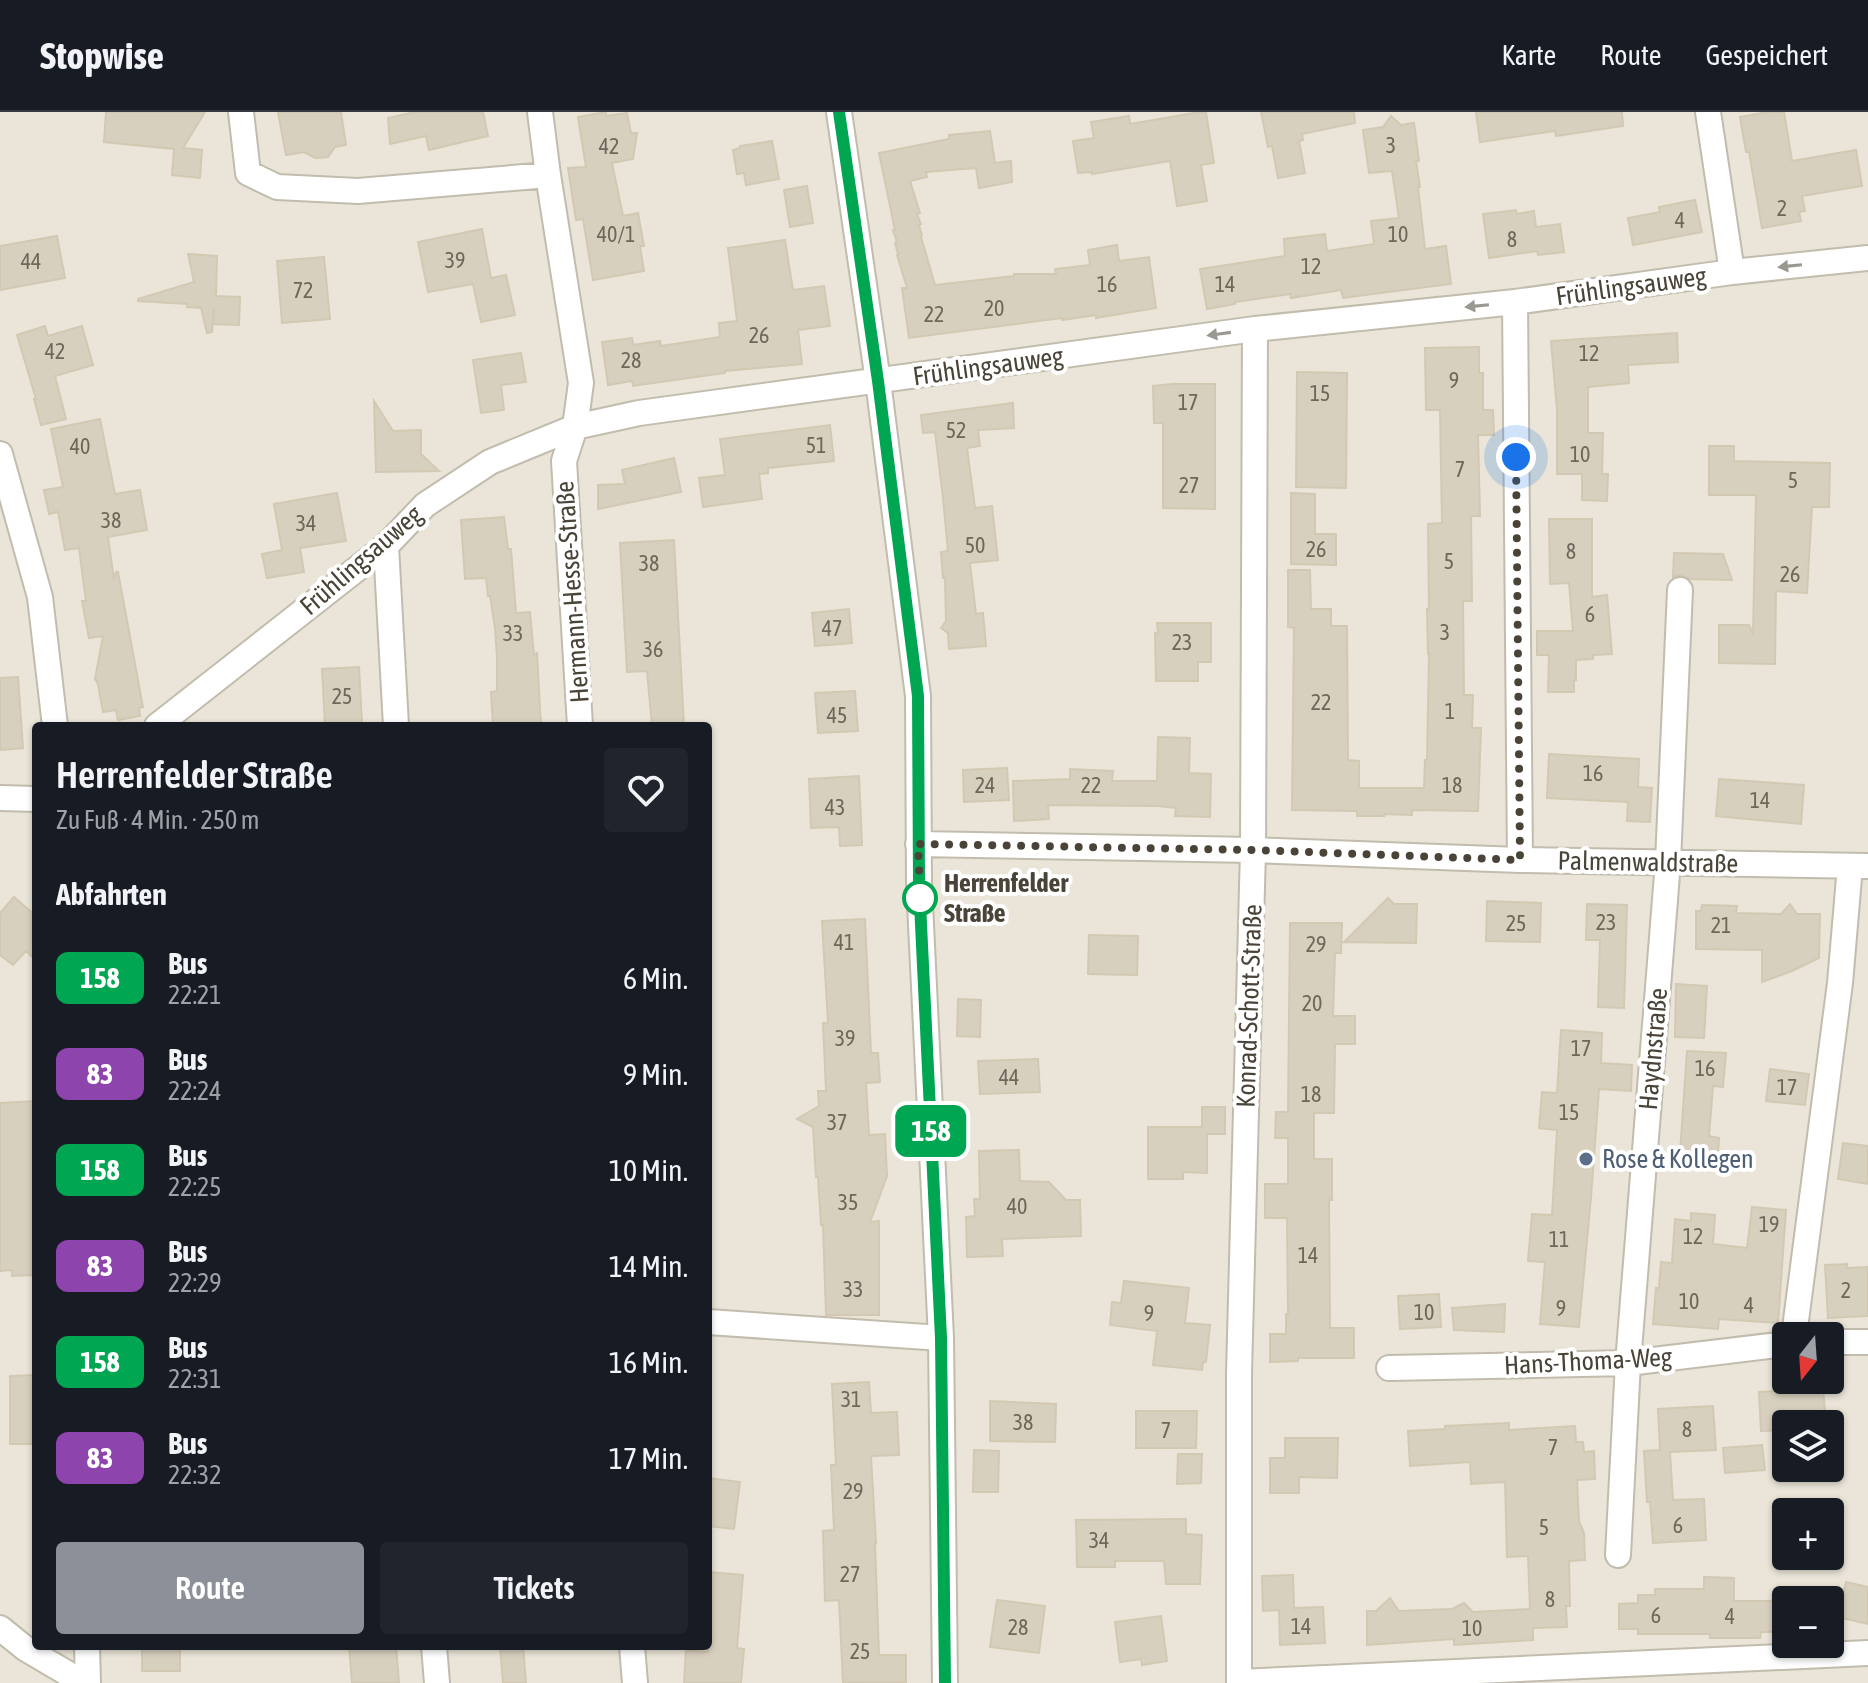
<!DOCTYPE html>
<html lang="de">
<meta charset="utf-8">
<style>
:root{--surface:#171b24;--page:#20242c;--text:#f1f3f6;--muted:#9ea1a6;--line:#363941;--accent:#8c9099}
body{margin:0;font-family:"Asap Condensed",sans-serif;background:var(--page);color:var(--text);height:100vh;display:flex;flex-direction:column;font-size:30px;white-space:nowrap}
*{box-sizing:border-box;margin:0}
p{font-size:26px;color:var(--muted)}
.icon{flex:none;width:44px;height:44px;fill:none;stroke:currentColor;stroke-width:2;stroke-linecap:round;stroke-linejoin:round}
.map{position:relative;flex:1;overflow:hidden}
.panel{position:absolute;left:32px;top:610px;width:680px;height:928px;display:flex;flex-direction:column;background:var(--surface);border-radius:8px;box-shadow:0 2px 6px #0004}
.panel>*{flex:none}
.badge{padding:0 16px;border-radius:12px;font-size:28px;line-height:52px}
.needle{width:52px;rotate:197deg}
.buttons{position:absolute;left:1772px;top:1210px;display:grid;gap:16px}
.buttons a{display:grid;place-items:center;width:72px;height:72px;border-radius:8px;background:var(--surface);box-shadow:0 2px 6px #0004;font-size:40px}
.you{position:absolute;width:40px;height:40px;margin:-20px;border:6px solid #fff;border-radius:50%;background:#1a73e8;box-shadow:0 0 0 12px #1a73e833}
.map>.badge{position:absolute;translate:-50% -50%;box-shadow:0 0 0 4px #fff}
h2{padding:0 24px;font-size:30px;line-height:72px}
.round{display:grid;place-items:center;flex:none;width:84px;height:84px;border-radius:8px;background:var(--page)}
.headline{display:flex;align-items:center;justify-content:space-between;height:136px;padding:0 24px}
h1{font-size:38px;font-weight:600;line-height:60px}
.action{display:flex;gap:16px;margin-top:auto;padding:16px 24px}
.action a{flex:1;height:92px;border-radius:8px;background:var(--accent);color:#fff;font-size:32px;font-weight:600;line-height:92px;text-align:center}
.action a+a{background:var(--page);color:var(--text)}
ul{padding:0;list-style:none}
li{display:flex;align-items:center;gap:24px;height:96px;padding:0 24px}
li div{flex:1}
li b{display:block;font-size:30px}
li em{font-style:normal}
li .badge{min-width:88px;font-weight:700;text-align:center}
header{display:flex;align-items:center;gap:48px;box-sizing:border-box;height:112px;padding:0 40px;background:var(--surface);border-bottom:2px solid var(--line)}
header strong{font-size:38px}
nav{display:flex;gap:44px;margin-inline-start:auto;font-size:28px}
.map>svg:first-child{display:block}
</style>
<header>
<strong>Stopwise</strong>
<nav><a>Karte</a><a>Route</a><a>Gespeichert</a></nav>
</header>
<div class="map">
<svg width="1868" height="1571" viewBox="0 0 1868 1571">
<rect width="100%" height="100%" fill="#f6f3ea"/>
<!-- residential -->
<path fill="#eae5d8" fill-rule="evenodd" d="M0,0H1868V1571H0ZM36,614H708V1534H36ZM1786,1224H1830V1268H1786ZM1786,1312H1830V1356H1786ZM1786,1400H1830V1444H1786ZM1786,1488H1830V1532H1786Z"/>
<!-- building -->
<path fill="#d8d0bf" stroke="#d3c8b2" stroke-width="2" d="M106,0H205L183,36L202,38L200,66L172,63L174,37L104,30Z
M278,0H341L346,33L335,35L328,45L315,46L304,40L286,43Z
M415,0H483L488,24L429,38L426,24L390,32L388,6Z
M606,0V4L627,1L631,21H637L633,47L612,51L623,104L638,101L644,134H640L644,159L593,168L583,107L576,108L568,56L586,55L578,5Z
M1200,0H1206L1214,51L1201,53L1207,89L1177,94L1170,49L1092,62V60L1078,61L1073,29L1094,26L1091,10L1129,4L1130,12Z
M1261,0H1354L1355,11L1302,22L1303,28L1299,29L1305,61L1278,66L1272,34L1268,35Z
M1476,0H1622L1623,14L1556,24L1555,19L1480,30Z
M1768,0H1784L1792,49L1856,38L1862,74L1802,84L1805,99L1799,100L1801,109L1762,116L1749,40H1746L1740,5Z
M1391,4L1401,13L1414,11L1419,49H1416L1420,75H1418L1425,137L1446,134L1451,172L1343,186L1341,178L1291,186L1290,182L1235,190V192L1207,197L1200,157L1285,144L1284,127L1325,122L1327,139L1374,132L1371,109L1399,106L1392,59L1369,61L1363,18L1383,15Z
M990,19L995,51L1011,49L1012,70L979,76L976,56L926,60L927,65L910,69L920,101L917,102L921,112L919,113L922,124L921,125L935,173L1014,164V162H1056L1055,157L1090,153L1088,138L1117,133L1119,149L1149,145L1156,196L1096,206V203L1062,208V206L909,226L902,176H907L897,143L898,142L895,131L897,130L893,118H895L879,41L949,27V23Z
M772,29L779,67L746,73L744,61L737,62L733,38L740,36V34Z
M807,74L813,111L790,115L784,78Z
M1695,88L1702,120L1633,133L1628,106L1660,100L1659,95Z
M1516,98L1517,102L1534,99L1536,115L1560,112L1564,140L1538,143L1537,139L1489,146L1483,102Z
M482,117L491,166L506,163L515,203L481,210L473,172L428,180L418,130Z
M57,124L65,166L0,178V134Z
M785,128L793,178L824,174L830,214L798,218L802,252L725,259V261L633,274L632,269L608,273L602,230L632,226L633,233L660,229L661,234L720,225L719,211L737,209L728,136Z
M188,142L217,144L216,184L240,185L239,213L213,212L214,196L212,220L207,221L201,196L187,195L188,192L138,189V187L194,170Z
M324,145L330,207L282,211L277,149Z
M45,214L48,224L82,214L93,253L55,264L66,307L41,313L34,287H36L17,223Z
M1677,221L1678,250L1628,253L1629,271L1588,275V321H1603L1602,362H1608L1607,389L1582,388V362H1557V298L1551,229Z
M1479,235V261H1483V298H1493L1494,323H1478L1480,404H1471L1472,489H1463L1464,583H1473L1472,616H1481L1478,699L1412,698V703L1384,702V704H1357V699L1292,698L1294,516L1288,515V458H1310L1311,497H1331V514H1347L1348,648L1359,649V676H1424L1425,648H1427L1429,542H1428L1427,497H1429L1428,412L1442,411L1440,298H1426L1425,236Z
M521,241L526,270L501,273L504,298L481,301L473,248Z
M1297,260L1347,261L1346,376L1296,375Z
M1173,272H1215V397L1163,396V311H1154L1153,274Z
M374,289L393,319L421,318V342L439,359L376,360Z
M1013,291L1014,316L978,318L980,334L967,336L975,396L992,394L998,448L970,451L976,502L983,501L986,534L949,537L948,521L941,516L946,509L945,465L943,466L941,440L948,439L943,386L935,320L923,321L921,303Z
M100,307L115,382L140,378L147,418L108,425L114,468L116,460H118L143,595L139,596L140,604L118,608L116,598L103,600L98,572L95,567L103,524L89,526L82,489H86L79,436L65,438L58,400L49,402L44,378L63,375L51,317Z
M830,313L834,349L768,356V361L759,362L762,387L703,395L699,366L725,363L720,327Z
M1709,334H1734V349L1830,351L1829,395H1812L1807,481L1776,479L1775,552L1719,551V513H1749L1753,522L1756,383H1709Z
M674,346L681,380L598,397V373L625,372L622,358Z
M337,381L346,429L300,436L304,460L267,466L262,442L282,438L274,392Z
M1291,381L1315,382V422H1336V453L1291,452Z
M504,405L508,437H511L516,501L530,500L534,543L537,541L541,614H493L491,580L497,579V546L495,516L490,484H488L486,466L465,467L461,408Z
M1549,407H1592V485L1607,483L1612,542L1593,543V547L1576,548V568H1574V580H1548L1549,543H1537V519H1573L1569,471L1550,472Z
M674,428L684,614H652L647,559L627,560L620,431Z
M1674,441L1723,442L1732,468L1690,467L1680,463L1673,465Z
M849,497L852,531L815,534L812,501Z
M1157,511H1211V550H1198V569H1156L1155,521L1158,522Z
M359,555L362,611L325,613L322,557Z
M18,565L23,636L0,638V566Z
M855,579L858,619L818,621L815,581Z
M1158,625L1190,626L1189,661L1211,662L1210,705L1175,704L1176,696L1157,694L1048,693L1049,707L1014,709L1013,669L1070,667V657L1113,659L1112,669H1157Z
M1549,642L1639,647L1638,675L1652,676L1650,710L1627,709L1628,690L1547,686Z
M1007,656L1009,688L964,690L963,658Z
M859,664L862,733L840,734L839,715L811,716L809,667Z
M1719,667L1804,673L1801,712L1716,704Z
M14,785L36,804V848L26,839L13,853L0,843V801Z
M1388,786L1394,792H1417L1416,831L1344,830Z
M1487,789L1541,791L1540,830L1486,829Z
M1587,792L1627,793L1624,896L1598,895L1600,828H1586Z
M1790,792L1797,802H1820L1819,846L1792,859L1762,870V838L1696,837V799H1701L1702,793L1737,794L1736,801L1781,802Z
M865,807L871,941H878L880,970L866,971L869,1023L885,1022L887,1064L870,1110L879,1109V1203H826L823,1113H821L818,1065H816L813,1015L797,1007L819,994L818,979H826L823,911H828L822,809Z
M1290,811H1342L1341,841H1335L1333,904H1355V932H1335L1334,1001H1314V1047H1332V1088H1329L1330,1216H1354V1246H1298V1249L1270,1250V1222H1286V1202H1288L1287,1106H1265V1072H1288V1026H1275L1276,1000H1288Z
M1089,823L1138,824L1137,863L1088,862Z
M1676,872L1707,874L1704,926L1675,925Z
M958,887L981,888L980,925L957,924Z
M1561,918L1602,921L1601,951L1632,953L1631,979L1599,977L1591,1085L1579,1215L1540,1212L1545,1150L1528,1149L1532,1102L1552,1103L1557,1018L1539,1016L1542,980L1557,981Z
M1687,939L1726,941L1723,975L1713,974L1709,1024L1719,1026L1717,1059L1679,1056Z
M1038,947L1040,980L980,982L978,949Z
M1770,957L1809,962L1805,993L1766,989Z
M36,989V1163L12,1164V1158L0,1159V991Z
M1202,995H1225V1022H1207V1061L1183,1060V1067H1148V1015H1202Z
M1843,1031L1868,1034V1072L1838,1067Z
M1019,1038L1020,1069L1049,1070L1066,1088H1080L1081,1124L1002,1127L1003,1144L967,1145L966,1105L975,1104L974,1087H980L979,1039Z
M1752,1095L1786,1098L1778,1211L1719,1207L1718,1217L1653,1212L1656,1176H1659L1661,1150L1672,1151L1675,1107L1691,1109V1101L1715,1103L1713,1132L1747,1136Z
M1847,1152V1156L1868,1155V1204L1828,1206L1825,1153Z
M1124,1169L1189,1176L1185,1211L1210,1213L1206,1250H1203L1202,1258L1153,1253L1157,1219L1110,1213L1112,1190L1121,1191Z
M1439,1182L1441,1215L1400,1217L1398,1184Z
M1505,1192L1504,1220L1454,1218L1452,1196Z
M36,1263V1332H10V1264Z
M869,1270L871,1301L897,1300L899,1343L871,1344L876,1431H875L879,1543H906V1571L843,1570L839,1488L825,1489L823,1419L834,1418L831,1353H836L832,1272Z
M1823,1276L1826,1312H1786V1318L1761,1319L1759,1280Z
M990,1289L1056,1292L1055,1330L990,1329Z
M1713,1294L1716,1338L1670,1340L1673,1388L1704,1387L1706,1428L1653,1431L1650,1390H1647L1644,1339L1660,1338L1658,1297Z
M1136,1299H1197L1196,1336H1136Z
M1509,1311V1318L1575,1314L1576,1330H1583L1584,1340L1594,1339L1595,1367L1577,1368L1579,1409L1584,1421L1585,1448L1569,1449L1570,1494H1566L1567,1515L1533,1516V1528L1454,1533V1527L1367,1533V1499H1376L1390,1486L1399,1499L1452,1497L1464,1491L1473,1500L1530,1497L1528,1444L1507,1445L1505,1370L1471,1372L1470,1350L1410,1354L1408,1319L1445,1317V1314Z
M1285,1326H1338L1337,1366L1299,1365V1381H1270V1346H1285Z
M1762,1333L1765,1358L1725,1361L1723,1336Z
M974,1338L999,1339L998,1380H973Z
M1178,1342H1202L1201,1371L1177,1372Z
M708,1366L740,1370L734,1417L708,1414Z
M1186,1407V1422L1202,1423L1200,1472H1166L1164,1449H1115V1455H1077L1076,1408Z
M708,1460L743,1463L737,1536L744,1537L741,1571H684L686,1538L708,1540Z
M1293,1463L1294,1496L1323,1495L1325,1531L1280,1533L1279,1498L1263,1499L1262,1464Z
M1704,1465L1734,1466V1489H1786V1520H1761L1760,1526H1710V1522H1638V1517H1619V1492L1638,1491V1483H1655V1477H1704Z
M1846,1470L1868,1475V1512L1838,1505Z
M997,1488L1045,1494L1039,1541L990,1535Z
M1161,1504L1167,1549L1142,1553L1141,1547L1120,1550L1115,1510Z
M142,1534H180V1559H142Z
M349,1534H396L399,1571H352Z
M500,1534H523L526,1571H503Z"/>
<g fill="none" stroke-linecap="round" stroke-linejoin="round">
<defs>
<path id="minor" d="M241,0L248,61L277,75L358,79L548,63
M540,0L548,63L581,271L575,315L564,349L580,614
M839,0L878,269L918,584L919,771L941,1226L945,1571
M1708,0L1732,160
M1515,190L1520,748
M1255,217L1253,738L1239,1261V1570L1868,1541
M0,342L40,485L55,614
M386,434L396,614
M157,614L386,434L425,393L490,350L575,315L639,301L1255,217L1515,190L1732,160L1868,146
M0,686L36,687
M918,732L1253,738L1520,748L1868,754
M708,1210L941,1226
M1794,1224L1840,871L1850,754
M1830,1230H1868
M1389,1256L1628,1251L1786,1232
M1618,1443L1628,1251L1668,750L1680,478
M0,1516L26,1537L84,1571
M87,1534L88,1571
M434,1534L437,1571
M632,1534L635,1571"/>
</defs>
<!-- minor casing -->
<use href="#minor" stroke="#c2bcac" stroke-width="28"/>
<!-- minor -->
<use href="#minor" stroke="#fff" stroke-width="24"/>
</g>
<!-- one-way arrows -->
<defs><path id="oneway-solid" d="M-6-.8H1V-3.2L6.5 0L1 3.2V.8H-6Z" transform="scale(2)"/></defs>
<g fill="#9b9892">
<use href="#oneway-solid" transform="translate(1790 154) rotate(174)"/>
<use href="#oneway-solid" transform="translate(1477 194) rotate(174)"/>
<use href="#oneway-solid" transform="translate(1219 222) rotate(172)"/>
</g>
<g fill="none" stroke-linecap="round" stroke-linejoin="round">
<defs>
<path id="line" d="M839,0L878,269L918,584L919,771L941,1226L945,1571"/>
</defs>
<!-- line casing -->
<use href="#line" stroke="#fff" stroke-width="18"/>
<!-- line -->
<use href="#line" stroke="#00a651" stroke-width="12"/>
<!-- walk -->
<path stroke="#4a4438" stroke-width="8" stroke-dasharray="0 14.4" d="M920,786L921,801L918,732L1253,738L1520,748L1516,345"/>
</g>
<!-- markers -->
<circle fill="#fff" stroke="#00a651" stroke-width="4" cx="920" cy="786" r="16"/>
<circle fill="#5c6f8a" stroke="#fff" stroke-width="3" cx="1586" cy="1047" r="8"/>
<g text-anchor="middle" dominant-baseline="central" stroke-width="8" stroke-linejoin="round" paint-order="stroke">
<!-- number labels -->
<g font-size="22" fill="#6e675a">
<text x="1391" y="33">3</text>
<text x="609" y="34">42</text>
<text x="1782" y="96">2</text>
<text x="1680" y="108">4</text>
<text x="616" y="122">40/1</text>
<text x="1398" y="122">10</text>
<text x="1512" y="127">8</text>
<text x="455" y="148">39</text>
<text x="31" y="149">44</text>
<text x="1311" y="154">12</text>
<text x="1107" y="172">16</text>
<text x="1225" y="172">14</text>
<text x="303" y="178">72</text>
<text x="994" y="196">20</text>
<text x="934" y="202">22</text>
<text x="759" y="223">26</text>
<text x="55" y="239">42</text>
<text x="1589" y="241">12</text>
<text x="631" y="248">28</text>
<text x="1454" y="268">9</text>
<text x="1320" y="281">15</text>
<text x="1188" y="290">17</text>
<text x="956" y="318">52</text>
<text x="816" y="333">51</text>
<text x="80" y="334">40</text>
<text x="1580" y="342">10</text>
<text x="1460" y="357">7</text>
<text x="1793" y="368">5</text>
<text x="1189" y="373">27</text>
<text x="111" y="408">38</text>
<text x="306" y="411">34</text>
<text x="975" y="433">50</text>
<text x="1316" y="437">26</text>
<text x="1571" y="439">8</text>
<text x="1449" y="449">5</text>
<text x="649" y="451">38</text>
<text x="1790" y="462">26</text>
<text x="1590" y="502">6</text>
<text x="832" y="516">47</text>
<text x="1445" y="520">3</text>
<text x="513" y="521">33</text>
<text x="1182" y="530">23</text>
<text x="653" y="537">36</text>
<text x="342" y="584">25</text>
<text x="1321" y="590">22</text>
<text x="1450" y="599">1</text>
<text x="837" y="603">45</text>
<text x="1593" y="661">16</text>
<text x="985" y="673">24</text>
<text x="1091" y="673">22</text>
<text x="1452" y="673">18</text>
<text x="1760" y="688">14</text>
<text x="835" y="695">43</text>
<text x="1606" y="810">23</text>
<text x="1516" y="811">25</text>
<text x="1721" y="813">21</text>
<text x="844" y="830">41</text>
<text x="1316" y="832">29</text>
<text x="1312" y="891">20</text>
<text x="845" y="926">39</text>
<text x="1581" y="936">17</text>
<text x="1705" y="956">16</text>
<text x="1009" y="965">44</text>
<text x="1787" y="975">17</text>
<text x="1311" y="982">18</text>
<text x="1569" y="1000">15</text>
<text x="837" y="1010">37</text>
<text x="848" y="1090">35</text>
<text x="1017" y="1094">40</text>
<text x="1769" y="1112">19</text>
<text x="1693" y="1124">12</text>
<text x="1559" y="1127">11</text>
<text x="1308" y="1143">14</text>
<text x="853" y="1177">33</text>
<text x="1846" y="1178">2</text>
<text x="1689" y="1189">10</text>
<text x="1749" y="1193">4</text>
<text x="1561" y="1196">9</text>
<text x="1424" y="1200">10</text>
<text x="1149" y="1201">9</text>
<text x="851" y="1287">31</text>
<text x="1023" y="1310">38</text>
<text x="1687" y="1317">8</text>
<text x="1166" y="1318">7</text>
<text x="1553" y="1335">7</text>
<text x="853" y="1379">29</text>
<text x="1678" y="1413">6</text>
<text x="1544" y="1415">5</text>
<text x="1099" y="1428">34</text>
<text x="850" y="1462">27</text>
<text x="1550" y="1487">8</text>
<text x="1656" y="1503">6</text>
<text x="1730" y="1504">4</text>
<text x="1301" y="1514">14</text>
<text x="1018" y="1515">28</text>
<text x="1472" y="1516">10</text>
<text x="860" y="1539">25</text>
</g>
<!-- street labels -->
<g font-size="26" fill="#4a4438" stroke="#fff">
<text transform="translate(1631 174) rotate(-8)">Frühlingsauweg</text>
<text transform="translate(988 254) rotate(-8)">Frühlingsauweg</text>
<text transform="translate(361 448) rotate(-41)">Frühlingsauweg</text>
<text transform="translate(572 480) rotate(-94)">Hermann-Hesse-Straße</text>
<text transform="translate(1648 750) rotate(1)">Palmenwaldstraße</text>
<text transform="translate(1249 894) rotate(-88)">Konrad-Schott-Straße</text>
<text transform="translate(1653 937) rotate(-85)">Haydnstraße</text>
<text transform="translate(1588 1249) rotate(-3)">Hans-Thoma-Weg</text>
</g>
<!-- stop labels -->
<g font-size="26" font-weight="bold" fill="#4a4438" stroke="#fff" text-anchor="start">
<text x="944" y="771">Herrenfelder<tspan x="944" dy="30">Straße</tspan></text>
</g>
<!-- service labels -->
<g font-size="26" fill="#4e5e75" stroke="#fff" text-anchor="start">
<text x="1602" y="1047">Rose &amp; Kollegen</text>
</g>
</g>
</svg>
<div class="buttons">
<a><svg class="needle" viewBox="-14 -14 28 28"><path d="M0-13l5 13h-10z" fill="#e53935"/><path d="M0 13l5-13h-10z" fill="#9ea1a6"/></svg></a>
<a><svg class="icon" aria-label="layers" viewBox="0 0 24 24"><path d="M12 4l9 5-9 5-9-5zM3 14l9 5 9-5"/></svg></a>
<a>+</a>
<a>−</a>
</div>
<div class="you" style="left:1516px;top:345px"></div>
<b class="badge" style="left:931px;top:1019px;background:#00a651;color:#fff">158</b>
<section class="panel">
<div class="headline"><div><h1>Herrenfelder Straße</h1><p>Zu Fuß · 4 Min. · 250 m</p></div><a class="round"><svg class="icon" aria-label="heart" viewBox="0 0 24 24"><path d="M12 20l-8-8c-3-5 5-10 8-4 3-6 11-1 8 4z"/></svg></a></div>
<h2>Abfahrten</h2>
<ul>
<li><span class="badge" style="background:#00a651;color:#fff">158</span><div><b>Bus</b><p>22:21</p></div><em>6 Min.</em></li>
<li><span class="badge" style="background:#8e44ad;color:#fff">83</span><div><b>Bus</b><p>22:24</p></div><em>9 Min.</em></li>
<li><span class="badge" style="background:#00a651;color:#fff">158</span><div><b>Bus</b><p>22:25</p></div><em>10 Min.</em></li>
<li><span class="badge" style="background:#8e44ad;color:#fff">83</span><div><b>Bus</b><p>22:29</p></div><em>14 Min.</em></li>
<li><span class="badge" style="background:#00a651;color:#fff">158</span><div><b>Bus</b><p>22:31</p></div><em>16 Min.</em></li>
<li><span class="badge" style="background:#8e44ad;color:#fff">83</span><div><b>Bus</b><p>22:32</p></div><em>17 Min.</em></li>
</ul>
<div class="action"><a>Route</a><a>Tickets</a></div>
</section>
</div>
